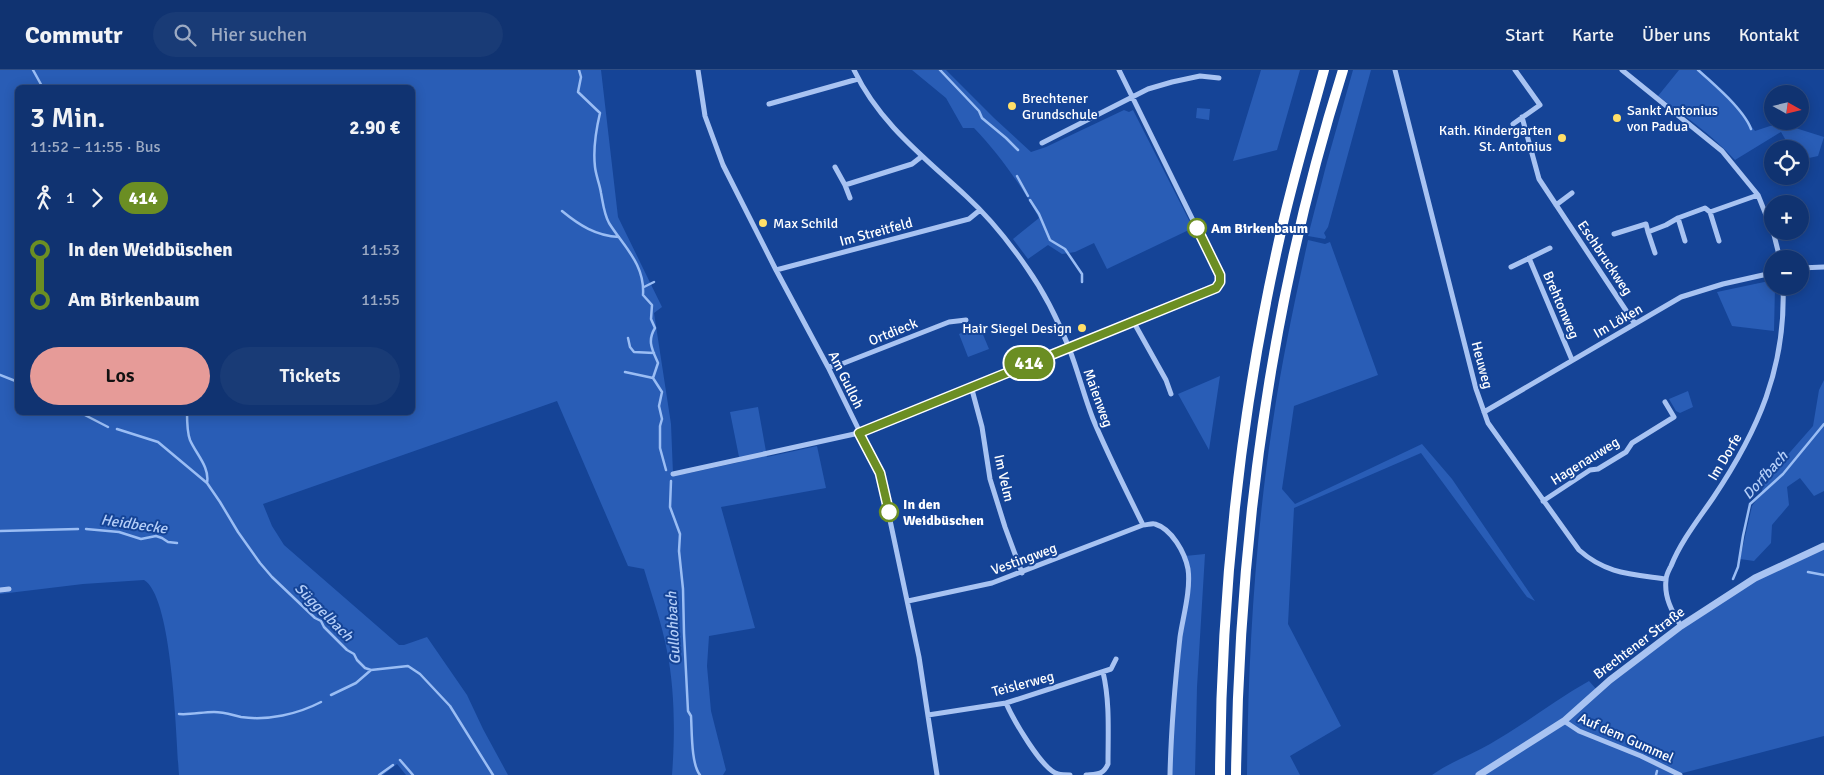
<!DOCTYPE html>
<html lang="de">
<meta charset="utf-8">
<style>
:root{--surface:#103371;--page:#193b76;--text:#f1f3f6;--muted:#9caac3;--line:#304e84;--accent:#e69b98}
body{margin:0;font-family:Signika,sans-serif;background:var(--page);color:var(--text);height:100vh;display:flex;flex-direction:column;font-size:19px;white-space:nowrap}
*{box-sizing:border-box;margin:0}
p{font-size:16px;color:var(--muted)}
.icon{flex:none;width:28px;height:28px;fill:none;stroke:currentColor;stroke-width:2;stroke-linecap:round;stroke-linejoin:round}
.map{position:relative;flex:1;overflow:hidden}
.panel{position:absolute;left:15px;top:15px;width:400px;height:330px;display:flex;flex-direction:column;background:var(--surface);border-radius:8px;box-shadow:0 2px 12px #0003,0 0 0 1px var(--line)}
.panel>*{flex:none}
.badge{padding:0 10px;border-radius:16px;font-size:18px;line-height:32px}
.needle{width:32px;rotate:98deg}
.fabs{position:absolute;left:1764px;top:15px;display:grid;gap:10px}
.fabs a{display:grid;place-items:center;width:45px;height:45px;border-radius:50%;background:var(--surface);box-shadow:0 2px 12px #0003,0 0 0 1px var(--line);font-size:25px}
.map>.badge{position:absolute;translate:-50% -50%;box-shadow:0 0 0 2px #fff}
.legs{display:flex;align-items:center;gap:8px;height:55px;padding:0 15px;font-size:16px}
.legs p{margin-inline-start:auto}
.summary{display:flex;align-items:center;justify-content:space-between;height:85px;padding:0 15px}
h1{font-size:28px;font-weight:600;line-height:38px}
.button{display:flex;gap:10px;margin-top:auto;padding:10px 15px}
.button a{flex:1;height:58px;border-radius:30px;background:var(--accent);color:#111;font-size:20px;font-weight:600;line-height:58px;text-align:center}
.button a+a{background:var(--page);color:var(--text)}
ul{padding:0 15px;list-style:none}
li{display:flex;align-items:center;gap:18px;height:50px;font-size:19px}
li i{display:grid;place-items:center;width:8px;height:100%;margin:0 6px;background:currentColor}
li i::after{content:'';width:12px;height:12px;margin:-6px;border:4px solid;border-radius:50%;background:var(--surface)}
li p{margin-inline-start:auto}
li:first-child i{background:linear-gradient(#0000 50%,currentColor 0)}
li:last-child i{background:linear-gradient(currentColor 50%,#0000 0)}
header{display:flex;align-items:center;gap:30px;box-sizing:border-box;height:70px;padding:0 25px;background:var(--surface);border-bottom:1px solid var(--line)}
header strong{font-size:24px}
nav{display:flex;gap:28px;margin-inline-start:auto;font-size:18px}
.search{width:350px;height:45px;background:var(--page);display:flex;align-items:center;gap:12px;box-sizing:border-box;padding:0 18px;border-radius:28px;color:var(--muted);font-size:19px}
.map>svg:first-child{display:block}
</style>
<header>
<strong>Commutr</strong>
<div class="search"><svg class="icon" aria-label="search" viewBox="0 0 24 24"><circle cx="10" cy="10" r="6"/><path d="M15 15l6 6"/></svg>Hier suchen</div>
<nav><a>Start</a><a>Karte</a><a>Über uns</a><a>Kontakt</a></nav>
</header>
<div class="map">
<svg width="1824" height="705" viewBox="0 0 1824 705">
<rect width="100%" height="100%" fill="#154497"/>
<!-- green -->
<path fill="#295db6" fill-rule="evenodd" d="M0,0H601L618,147L662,237L654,243L671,354L673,404L685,402V404L740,392L730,342L758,337L767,387L817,376L826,418L721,437L755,558L709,566L707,596L711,641L726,700L723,705H672C675,666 675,620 667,581C662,554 652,526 644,499L628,496L557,331L263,434L272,456L284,475L399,575H404L427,567L467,625L483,659L508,705H406L397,694L383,705H179C176,669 173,527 144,510L83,514L0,524ZM18,18H412V342H18Z
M912,0H946L994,48L1031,82L1046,77L1124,40L1129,42L1133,40L1193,158L1107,199L1094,173L1075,182L1062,184L1048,175L1028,189L1013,169L1039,148C1022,116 999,84 974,58H963L946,28Z
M1261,0H1300L1277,80L1233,91Z
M1353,0H1371L1328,157L1324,163L1326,167L1325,169L1308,166L1327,92Z
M1679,0H1700L1728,26L1755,61L1770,56L1786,55L1824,67L1818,86L1800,90V79H1791L1781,62L1735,90C1712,65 1685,46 1658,26Z
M1197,38L1210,39L1209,50L1196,48Z
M1308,170L1325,174L1330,172L1378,305L1294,336L1282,419L1295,434L1422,374L1452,409L1535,531L1527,527L1421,383L1294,438L1288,554L1341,656L1290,686L1300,705H1247C1248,587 1255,468 1273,351C1282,290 1295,230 1308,170Z
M1769,211L1772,212V216H1775L1774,261L1732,256L1717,222Z
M979,255L989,279L968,287L959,264Z
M1220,306L1209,380L1178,324Z
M1824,310V421L1814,426L1800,408L1787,417L1789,435L1772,455L1771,473L1754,491L1740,489L1752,436L1762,422L1764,402L1784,389L1813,356L1819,320Z
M1688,321L1693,337L1680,343L1676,341L1669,329Z
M1824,477V666L1679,704L1680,705H1432C1450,692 1471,685 1490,674C1524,655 1555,630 1589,611L1597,620L1640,588L1755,509Z
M1205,484L1197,617L1195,705H1170L1171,670L1188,513L1185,486Z"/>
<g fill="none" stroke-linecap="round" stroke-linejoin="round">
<!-- stream -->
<path stroke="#9abdf4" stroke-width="2.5" d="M33,0L43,18
M579,0L581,7L578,22L600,43C596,60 593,80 595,97C596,106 600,115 601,123C603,133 604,144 609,153C624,177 645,194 643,225L652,235L651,249L655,258C647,271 652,279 658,293L653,308L662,322L659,336L662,349L660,356V378L666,400
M940,0L979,41L982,48L1006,68L1018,80
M1698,0C1714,14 1744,40 1751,59
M1017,106L1028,126
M1030,130L1039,144L1050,170L1065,179L1082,204V212
M562,141C579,155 596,166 619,167
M644,217L654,212
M628,268L630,277L634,282L654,283
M625,302L653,308
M0,305L18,312
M79,342L108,357
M187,342C187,351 187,362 190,370C196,384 210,397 207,413
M117,359L158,372L207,413L220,432L238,462L260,493L272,507L315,548L321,551L324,557L347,580L354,584L357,590L365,598L371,600L408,596L420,604L450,636L493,705
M671,411L670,437L680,464L679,481L683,519L684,563L688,641L691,646C692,661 691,694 700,705
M86,459L119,462L141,469L156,466L162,468L168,472L177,473
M0,461L78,459
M1808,502L1824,505
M1733,509L1738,497L1743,466L1750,434L1783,404L1824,354
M331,625L356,613L371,600
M179,644C191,645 202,642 214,642C224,642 232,645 241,647C268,651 298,644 321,632
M400,690L413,705
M379,705L393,695
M1656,705L1657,701"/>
<!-- minor -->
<path stroke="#a8c3f2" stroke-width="5" d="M698,0L705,46L723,95L776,200L828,297L880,403L919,587L937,705
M854,0C879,53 924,87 966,126C989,147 1009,172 1027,198C1044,222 1058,250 1069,278C1078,301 1084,326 1093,349C1108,385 1126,420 1143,455C1147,455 1152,453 1155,454C1172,459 1185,483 1188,499C1191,519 1183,547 1180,567C1175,613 1171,659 1170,705
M1395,0L1476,319L1488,353L1579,480C1606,504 1631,504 1666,509
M1622,0L1722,81L1758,125L1772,160
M769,34L858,9
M1522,47L1539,109L1635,254
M1513,54L1540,35L1515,0
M1042,73L1148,19L1172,12L1200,6L1219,8
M835,97L845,115
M850,128L845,115L912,94L921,87
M1556,135L1572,123
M1710,142L1719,171
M1678,148L1685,171
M1773,161L1780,189
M1648,162L1655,183
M1614,164L1646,154L1648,162L1666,155L1678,148L1705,138L1710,142L1758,125
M1529,188L1572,290
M1511,197L1550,178
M1800,198L1824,197
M776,200L969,149L980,140
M1133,251L1166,310L1171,324
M828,297L839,295L949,252L966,250
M971,316L982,357L990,409L1005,457L1022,503
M1484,342L1681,227L1723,214L1772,203
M673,404L859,363L1216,218L1221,212L1220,205L1119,0
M1543,431L1590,400L1598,399L1626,382L1632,373L1674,347L1665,332
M0,520L9,519
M908,531L992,513L1143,455
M1681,556C1672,542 1664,527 1666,510C1666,505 1669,500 1671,496C1681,471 1698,450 1713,428C1758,361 1786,298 1783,216
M1006,633C1013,649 1042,700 1058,704C1062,705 1066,705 1070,705
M928,645L1006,633L1111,599L1116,589
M1564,651L1579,661L1641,686L1680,705
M1086,705C1098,704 1103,705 1108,694C1108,662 1110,632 1103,602"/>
<!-- tertiary -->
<path stroke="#a8c3f2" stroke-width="7" d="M1479,705L1564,651L1610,610L1681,556L1755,508L1824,476"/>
<!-- motorway -->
<path stroke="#fff" stroke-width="10" d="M1220,705C1221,519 1241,334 1283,153C1295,102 1310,51 1324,0
M1236,705C1239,467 1271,228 1343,0"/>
</g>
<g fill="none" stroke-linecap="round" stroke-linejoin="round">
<defs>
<path id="line-1" d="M889,442L880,403L859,363L1216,218L1220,212V205L1197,158"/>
</defs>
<!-- line-1 casing -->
<use href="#line-1" stroke="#fff" stroke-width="11"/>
<!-- line-1 -->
<use href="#line-1" stroke="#6b8e23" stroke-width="8"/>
</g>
<!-- markers -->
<g fill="#ffdf68" stroke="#154497" stroke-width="2">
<circle cx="1012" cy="36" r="5"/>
<circle cx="1617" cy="48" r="5"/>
<circle cx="1562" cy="68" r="5"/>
<circle cx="763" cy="153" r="5"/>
<circle cx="1082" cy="258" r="5"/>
</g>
<g fill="#fff" stroke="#6b8e23" stroke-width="2.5">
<circle cx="1197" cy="158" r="9"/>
<circle cx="889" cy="442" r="9"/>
</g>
<g text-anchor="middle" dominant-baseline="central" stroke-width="4" stroke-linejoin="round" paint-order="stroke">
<!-- poi labels -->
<g font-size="14" fill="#fff" stroke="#154497" text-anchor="start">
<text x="1022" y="28">Brechtener<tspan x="1022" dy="16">Grundschule</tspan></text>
<text x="1627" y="40">Sankt Antonius<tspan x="1627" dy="16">von Padua</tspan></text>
<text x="1552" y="60" text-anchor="end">Kath. Kindergarten<tspan x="1552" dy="16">St. Antonius</tspan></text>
<text x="773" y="153">Max Schild</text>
<text x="1072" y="258" text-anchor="end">Hair Siegel Design</text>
</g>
<!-- stop labels -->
<g font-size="14" font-weight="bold" fill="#fff" stroke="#154497" text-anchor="start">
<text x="1211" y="158">Am Birkenbaum</text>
<text x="903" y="434">In den<tspan x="903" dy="16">Weidbüschen</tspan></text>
</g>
<!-- street labels -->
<g font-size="14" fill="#fff" stroke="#154497">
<text transform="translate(876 162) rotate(-15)">Im Streitfeld</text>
<text transform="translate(1605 188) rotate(56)">Eschbruckweg</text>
<text transform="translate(1561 235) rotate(67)">Brehtonweg</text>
<text transform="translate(1618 251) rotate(-30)">Im Löken</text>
<text transform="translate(893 262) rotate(-22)">Ortdieck</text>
<text transform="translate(1482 295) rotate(75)">Heuweg</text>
<text transform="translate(846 310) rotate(64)">Am Gulloh</text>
<text transform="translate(1098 328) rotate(70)">Maienweg</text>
<text transform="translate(1725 387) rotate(-59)">Im Dorfe</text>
<text transform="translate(1585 391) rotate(-32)">Hagenauweg</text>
<text transform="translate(1004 408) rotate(77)">Im Velm</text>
<text transform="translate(1024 489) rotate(-20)">Vestingweg</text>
<text transform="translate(1639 573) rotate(-37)">Brechtener Straße</text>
<text transform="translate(1023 614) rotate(-15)">Teislerweg</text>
<text transform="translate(1626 668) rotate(24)">Auf dem Gummel</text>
</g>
<!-- water labels -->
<g font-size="15" font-style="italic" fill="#b4cef8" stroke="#154497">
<text transform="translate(1765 405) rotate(-48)">Dorfbach</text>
<text transform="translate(134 454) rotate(8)">Heidbecke</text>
<text transform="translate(324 542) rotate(45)">Süggelbach</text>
<text transform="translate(673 558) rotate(-93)">Gullohbach</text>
</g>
</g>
</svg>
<div class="fabs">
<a><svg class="needle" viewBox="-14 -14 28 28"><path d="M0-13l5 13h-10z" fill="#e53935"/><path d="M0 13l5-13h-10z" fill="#9caac3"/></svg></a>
<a><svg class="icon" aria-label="locate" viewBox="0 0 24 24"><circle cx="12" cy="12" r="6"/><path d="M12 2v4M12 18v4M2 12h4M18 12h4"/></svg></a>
<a>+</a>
<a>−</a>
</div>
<b class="badge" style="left:1029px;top:293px;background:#6b8e23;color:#fff">414</b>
<section class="panel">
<div class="summary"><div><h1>3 Min.</h1><p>11:52 – 11:55 · Bus</p></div><b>2.90 €</b></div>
<div class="legs"><svg class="icon" aria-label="walk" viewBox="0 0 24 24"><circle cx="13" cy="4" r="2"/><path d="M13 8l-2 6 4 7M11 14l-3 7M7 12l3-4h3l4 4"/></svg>1<svg class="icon" aria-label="forward" viewBox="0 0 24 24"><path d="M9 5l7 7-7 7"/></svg><b class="badge" style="background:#6b8e23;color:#fff">414</b></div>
<ul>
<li><i style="color:#6b8e23"></i><b>In den Weidbüschen</b><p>11:53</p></li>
<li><i style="color:#6b8e23"></i><b>Am Birkenbaum</b><p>11:55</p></li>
</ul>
<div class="button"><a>Los</a><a>Tickets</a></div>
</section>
</div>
